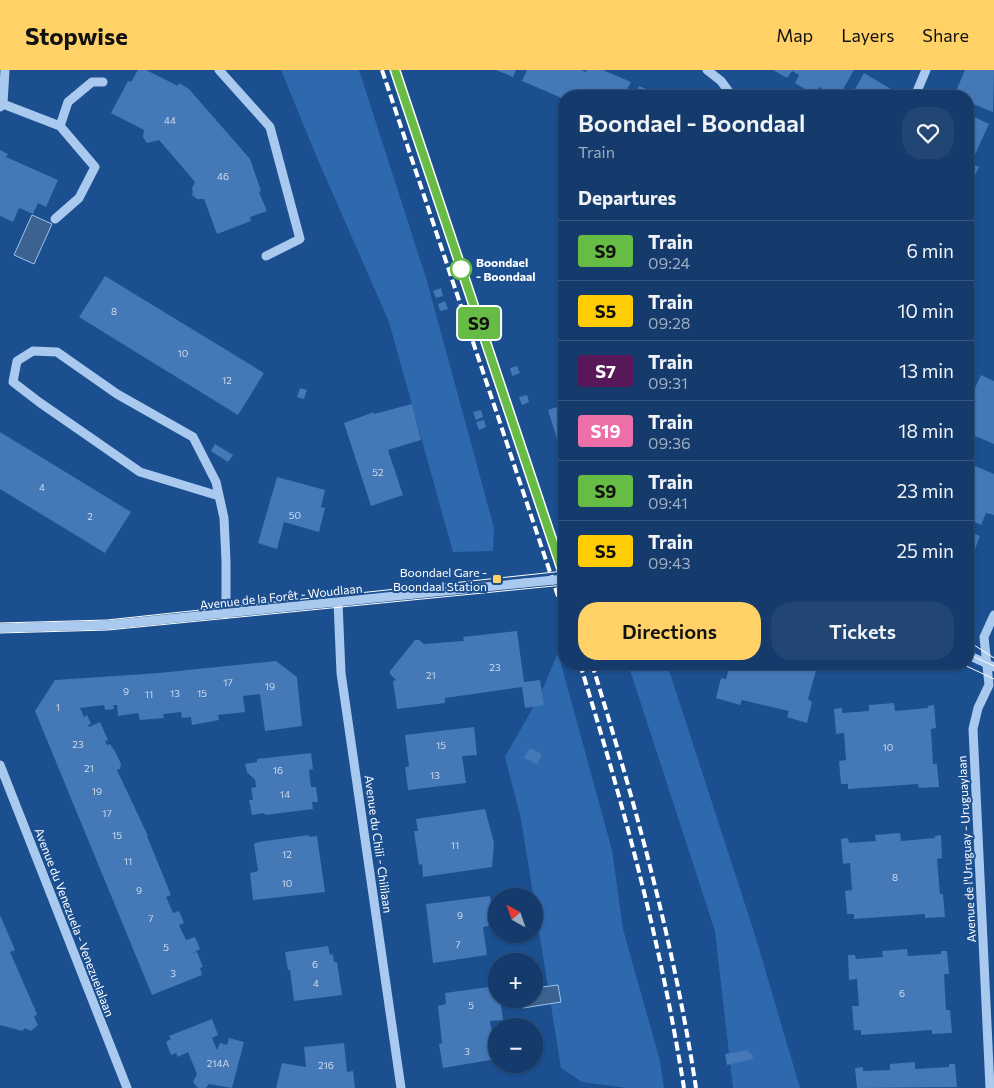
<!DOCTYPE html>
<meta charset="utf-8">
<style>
:root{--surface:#143b6b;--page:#214673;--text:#f1f3f6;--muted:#9dadc1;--line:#33557e;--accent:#ffd166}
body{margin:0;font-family:Commissioner,sans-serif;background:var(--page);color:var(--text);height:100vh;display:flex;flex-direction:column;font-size:19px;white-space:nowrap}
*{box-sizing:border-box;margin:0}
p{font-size:16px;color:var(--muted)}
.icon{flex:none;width:28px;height:28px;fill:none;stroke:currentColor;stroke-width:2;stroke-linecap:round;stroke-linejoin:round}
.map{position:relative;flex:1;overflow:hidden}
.side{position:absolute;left:558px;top:20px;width:416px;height:580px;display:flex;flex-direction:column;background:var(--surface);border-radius:20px;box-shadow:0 1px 4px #0004,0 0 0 1px var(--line)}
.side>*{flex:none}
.badge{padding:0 10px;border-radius:4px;font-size:18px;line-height:32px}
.needle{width:32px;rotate:320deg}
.fabs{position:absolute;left:488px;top:818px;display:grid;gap:10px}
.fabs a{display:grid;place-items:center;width:55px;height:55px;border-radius:50%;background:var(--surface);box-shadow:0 1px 4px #0004,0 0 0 1px var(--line);font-size:25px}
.map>.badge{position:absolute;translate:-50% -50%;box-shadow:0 0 0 2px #fff}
h2{padding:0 20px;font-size:19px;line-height:45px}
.round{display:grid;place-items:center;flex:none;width:52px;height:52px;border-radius:20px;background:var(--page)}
.head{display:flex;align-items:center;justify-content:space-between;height:85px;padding:0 20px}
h1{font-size:24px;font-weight:600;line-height:38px}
.action{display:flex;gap:10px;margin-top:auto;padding:10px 20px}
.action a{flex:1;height:58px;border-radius:20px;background:var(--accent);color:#111;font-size:20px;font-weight:600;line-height:58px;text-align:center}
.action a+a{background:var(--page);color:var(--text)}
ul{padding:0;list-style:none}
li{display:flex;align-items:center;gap:15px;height:60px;padding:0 20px;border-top:1px solid var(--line)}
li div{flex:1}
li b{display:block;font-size:19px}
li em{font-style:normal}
li .badge{min-width:55px;font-weight:700;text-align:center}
header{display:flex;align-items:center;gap:30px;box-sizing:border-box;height:70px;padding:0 25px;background:var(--accent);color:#111}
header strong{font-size:24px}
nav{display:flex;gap:28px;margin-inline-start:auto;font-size:18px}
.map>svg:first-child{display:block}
</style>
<header>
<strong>Stopwise</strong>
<nav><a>Map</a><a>Layers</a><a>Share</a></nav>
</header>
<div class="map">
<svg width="994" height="1018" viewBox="0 0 994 1018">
<rect width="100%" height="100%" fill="#1b4f8f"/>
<!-- green -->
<path fill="#2e69ad" d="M281,0H359L427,211L494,458L493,481L453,482L389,252L318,90Z
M558,583L612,780L623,859L660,991L664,1018H627L582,1012L561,998L521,749L505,687L540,625Z
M628,594H667L755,865L800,1018H733L715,861Z"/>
<!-- water -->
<path fill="#3c6290" stroke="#9cc4f0" d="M32,145L52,154L34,194L14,185Z
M558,915L561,932L523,938L521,929H534V918Z"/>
<!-- building -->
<path fill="#4478b7" d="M138,0H146L178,16L179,13L189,19L250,89L261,121L259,122L267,141L250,147L251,151L217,164L204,129H197L191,124L193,123L192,118L195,112L178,92L159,70L147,73L143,67L144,60L111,43L128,11L131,12Z
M496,0H516L513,7Z
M527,0H581L586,2L587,0H603L631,12L627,19L636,23L639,16L661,25L564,26V29L522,11Z
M773,0H854L839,26H834L819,17L815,25L795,13L799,5L792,1L787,8Z
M965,0H994L993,42L968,32V26H954Z
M864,3L896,22L893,26H851Z
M968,44L989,54L971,93L979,97L974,107L968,104Z
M0,80L8,84L6,87L58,110L46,137L38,133L33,144L19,138L13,152L0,146Z
M105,206L264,303L238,345L79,247Z
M441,218L443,226L436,228L433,221Z
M445,231L448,239L440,241L438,234Z
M517,296L520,303L512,306L510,298Z
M981,305L994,311V374L968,363V333Z
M300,318L307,320L304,329L297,327Z
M527,325L529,332L522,335L519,327Z
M412,334L421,370L388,380L403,425L371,436L344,353L374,342V344Z
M560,336L564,349V382H561L548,340Z
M481,340L483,347L476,350L473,342Z
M484,350L486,357L479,360L476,352Z
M0,362L131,442L105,483L0,419Z
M215,374L233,385L228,392L211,381Z
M968,393L994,404V445L986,443L981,455L968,449Z
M277,407L325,420L321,437L325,438L319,462L284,452L277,479L258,473Z
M968,461L980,466L968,497Z
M517,561L524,612L540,610L544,635L525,638L522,617L445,628V633L397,639L393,611L396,610L390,604V601L415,570H419L424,574L464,571L463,567Z
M276,591L297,607L302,656L265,661L260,624L243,626L245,642L218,645L219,650L192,655L191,647L182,648L181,642L163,644L164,648L140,650L138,643L118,646L117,635H113L114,639L105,640L104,635L80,638L84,647L87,645L91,654L88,655L89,657L100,652L108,670L105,671L107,675L110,674L116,683L121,694L120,699L117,700L148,766H147L171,825L166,827L173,843L179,841L184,853L179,855L186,870L195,867L200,879L193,883L197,882L203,897L200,898L202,905L152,925L35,641L55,610L159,603Z
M730,594H818L808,629L812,632L807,653L787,647L789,641L742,630L740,635L716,628L721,608L726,609Z
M894,633L895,641L928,638V636L934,635L936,658L931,659L933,694H937L939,717L919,718L918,714L848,719V714H841L839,691L846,690L844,663L836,664L834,639L842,638V643L869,641V635Z
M474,657L477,685L462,686L466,713L408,720L405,697H409L405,665Z
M530,678L542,684L537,694L524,688Z
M311,683L313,699L309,700L311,717H316L318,732H312L313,739L265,745L264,743L252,745L249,730H253L251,718L256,717L255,710L247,702L245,694L257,692V689Z
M485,739L494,773L492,797L423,807L422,794L419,795L414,761H418L416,749Z
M900,763L901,771L935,768V766L941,765L942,788L937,789L940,824H943L945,847L925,848V844L854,849V844H847L845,821L852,820L850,793L843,794L841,769L848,768L849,773L876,771L875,765Z
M309,765V767L317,766L325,822L253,830L250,803L258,801L254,774L258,772Z
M490,826L494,855L483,857L487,885L433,893L426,834Z
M0,845L15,880L10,882L37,944L34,947L38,955L31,961L25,958L22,961L0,955Z
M328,876L330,885L333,884L334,892H337L342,925L294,931L290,900H288L285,882Z
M907,879L908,886L941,884V881H947L949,904H944L946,940H950L952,963L932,964V960L861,965V960H854L852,936H859L857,909L849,910L848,885H855L856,889L883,887L882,881Z
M496,913V929H500L503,950L490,951L496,989L443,998L439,974L442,973L438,936L446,934L445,923L488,917L487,914Z
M212,949L218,965L212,968L217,980L220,973L227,975L229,968L244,972L232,1018L209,1014L206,1018H198L193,1012L197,1004L188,982L178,987L176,983L171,985L166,972L171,969L169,966Z
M344,973L347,1002L353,1001L355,1018H276L282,993L306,997L304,977Z
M748,980L749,983H752L753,989L727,995L725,984Z
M915,992V999L949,997V994H955L957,1017L857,1018L855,998L863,997V1001L890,1000V994Z"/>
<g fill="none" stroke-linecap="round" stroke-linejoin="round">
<!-- minor -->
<path stroke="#a9c9ee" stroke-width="9" d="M219,0L270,57L300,169L266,186
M707,0L721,11L732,26
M915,26L926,0
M3,34L60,56L95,97L79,128L55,149
M0,37L3,34L5,0
M60,56L68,32L92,12H103
M219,426L140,402L39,332L13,312L17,291L33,281L57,282L117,324L193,367L216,412L224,448L226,491V544
M338,532L341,603L401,1018
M0,558L108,555L524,513
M968,585L994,597
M0,695L127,1018
M990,1018L973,659L978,638L989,615L984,567L994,545"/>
<!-- tram -->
<path stroke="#fff" stroke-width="1" d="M0,553L107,550L564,501
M0,563L108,560L564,515
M968,571L994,588
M968,584L994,596
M962,594L994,609"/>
<!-- rail -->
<path stroke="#fff" stroke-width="4" stroke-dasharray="9 4" stroke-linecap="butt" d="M382,0L564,544
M395,0L564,506
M580,594C623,733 661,873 684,1018
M592,594C635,733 674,873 696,1018"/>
<!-- minor-bridge -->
<path stroke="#a9c9ee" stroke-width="9" d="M524,513L564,509"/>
</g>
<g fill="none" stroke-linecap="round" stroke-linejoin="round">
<defs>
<path id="line" d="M395,0L564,506"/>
</defs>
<!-- line casing -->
<use href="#line" stroke="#fff" stroke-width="11"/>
<!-- line -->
<use href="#line" stroke="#67bc45" stroke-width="8"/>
</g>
<!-- markers -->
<circle fill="#fff" stroke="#67bc45" stroke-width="2.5" cx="461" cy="199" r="10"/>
<rect fill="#ffd166" stroke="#1b4f8f" stroke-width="2" x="492" y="504" width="10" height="10" rx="2.5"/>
<g text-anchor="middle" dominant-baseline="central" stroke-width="4" stroke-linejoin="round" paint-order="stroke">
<!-- number labels -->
<g font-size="10" fill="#d0dded">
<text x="170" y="50">44</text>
<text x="223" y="106">46</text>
<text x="114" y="241">8</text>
<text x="183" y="283">10</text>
<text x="227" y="310">12</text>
<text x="378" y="402">52</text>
<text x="42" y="417">4</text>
<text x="295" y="445">50</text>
<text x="90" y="446">2</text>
<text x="495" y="597">23</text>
<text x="431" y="605">21</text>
<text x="228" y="612">17</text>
<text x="270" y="616">19</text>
<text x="126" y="621">9</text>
<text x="175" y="623">13</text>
<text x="202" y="623">15</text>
<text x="149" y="624">11</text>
<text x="58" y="637">1</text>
<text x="78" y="674">23</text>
<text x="441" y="675">15</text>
<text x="888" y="677">10</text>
<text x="89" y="698">21</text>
<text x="278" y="700">16</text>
<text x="435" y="705">13</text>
<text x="97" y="721">19</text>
<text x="285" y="724">14</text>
<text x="107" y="743">17</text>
<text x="117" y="765">15</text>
<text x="455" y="775">11</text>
<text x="287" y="784">12</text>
<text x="128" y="791">11</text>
<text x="895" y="807">8</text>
<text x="287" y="813">10</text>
<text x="139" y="820">9</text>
<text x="460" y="845">9</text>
<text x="151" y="848">7</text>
<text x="458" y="874">7</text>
<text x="166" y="877">5</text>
<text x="315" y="894">6</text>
<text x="173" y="903">3</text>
<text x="316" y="913">4</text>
<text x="902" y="923">6</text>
<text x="471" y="935">5</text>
<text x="467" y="981">3</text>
<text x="218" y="993">214A</text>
<text x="326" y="995">216</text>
</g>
<!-- stop labels -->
<g font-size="12" font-weight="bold" fill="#fff" stroke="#1b4f8f" text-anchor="start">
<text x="476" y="192">Boondael<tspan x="476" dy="14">- Boondaal</tspan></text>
</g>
<!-- poi labels -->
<g font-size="12" fill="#fff" stroke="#1b4f8f" text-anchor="end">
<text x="487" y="502">Boondael Gare -<tspan x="487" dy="14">Boondaal Station</tspan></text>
</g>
<!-- street labels -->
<g font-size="12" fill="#fff" stroke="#1b4f8f">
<text transform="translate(281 526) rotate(-6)">Avenue de la Forêt - Woudlaan</text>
<text transform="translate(379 774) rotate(82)">Avenue du Chili - Chililaan</text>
<text transform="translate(966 779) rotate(-93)">Avenue de l'Uruguay - Uruguaylaan</text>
<text transform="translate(75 852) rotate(69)">Avenue du Venezuela - Venezuelalaan</text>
</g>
</g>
</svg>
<div class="fabs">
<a><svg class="needle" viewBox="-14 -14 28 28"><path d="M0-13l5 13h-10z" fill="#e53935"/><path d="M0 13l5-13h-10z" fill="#9dadc1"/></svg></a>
<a>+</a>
<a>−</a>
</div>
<b class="badge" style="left:479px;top:253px;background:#67bc45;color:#111">S9</b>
<section class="side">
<div class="head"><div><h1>Boondael - Boondaal</h1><p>Train</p></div><a class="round"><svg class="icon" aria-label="heart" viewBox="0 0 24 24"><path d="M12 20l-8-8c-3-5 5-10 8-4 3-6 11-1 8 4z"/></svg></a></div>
<h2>Departures</h2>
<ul>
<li><span class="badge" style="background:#67bc45;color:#111">S9</span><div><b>Train</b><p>09:24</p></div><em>6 min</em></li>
<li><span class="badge" style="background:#ffcc06;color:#111">S5</span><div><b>Train</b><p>09:28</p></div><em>10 min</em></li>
<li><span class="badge" style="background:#571759;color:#fff">S7</span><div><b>Train</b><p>09:31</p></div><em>13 min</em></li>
<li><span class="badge" style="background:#ed6fa7;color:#fff">S19</span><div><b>Train</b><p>09:36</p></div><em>18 min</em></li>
<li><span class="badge" style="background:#67bc45;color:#111">S9</span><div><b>Train</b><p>09:41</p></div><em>23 min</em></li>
<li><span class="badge" style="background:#ffcc06;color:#111">S5</span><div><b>Train</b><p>09:43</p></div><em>25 min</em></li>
</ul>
<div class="action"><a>Directions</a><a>Tickets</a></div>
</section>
</div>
